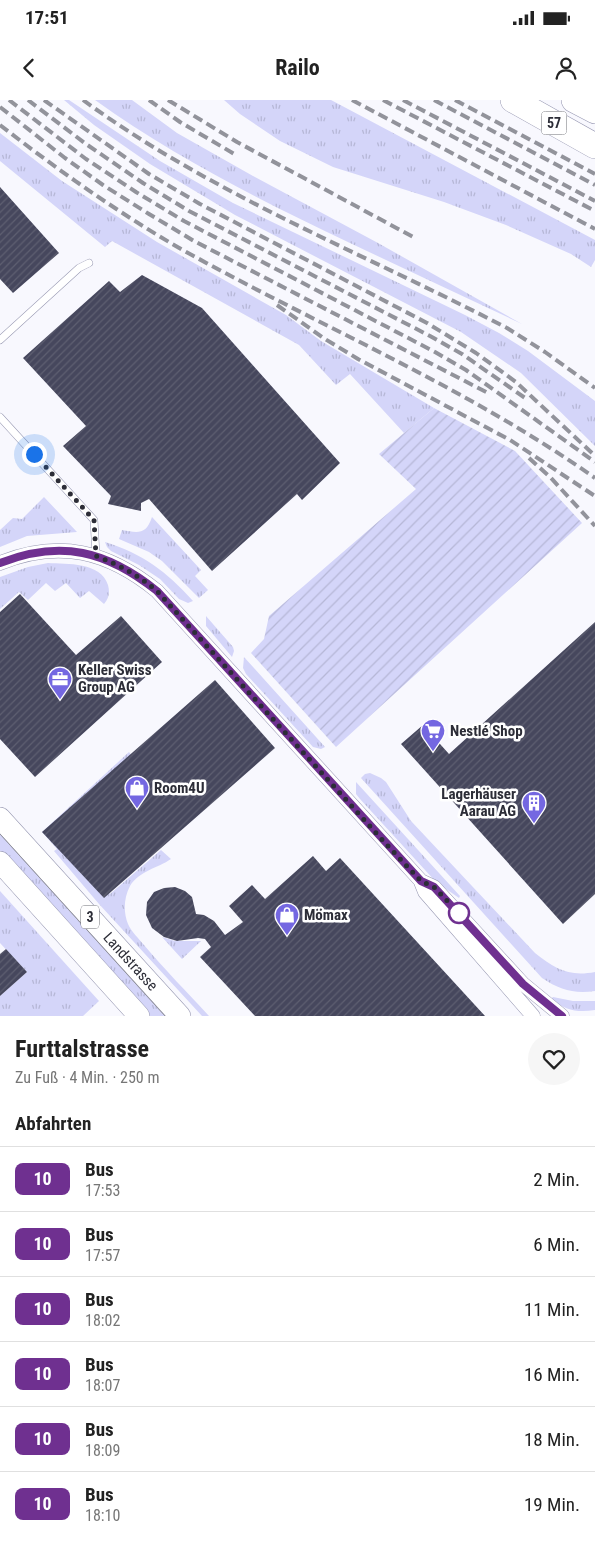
<!DOCTYPE html>
<html lang="de">
<meta charset="utf-8">
<style>
:root{--surface:#fff;--page:#f6f6f6;--text:#222;--muted:#767676;--line:#e0e0e0}
body{margin:0;font-family:"Roboto Condensed",sans-serif;background:var(--page);color:var(--text);height:100vh;display:flex;flex-direction:column;font-size:19px;white-space:nowrap}
*{box-sizing:border-box;margin:0}
p{font-size:16px;color:var(--muted)}
.icon{flex:none;width:28px;height:28px;fill:none;stroke:currentColor;stroke-width:2;stroke-linecap:round;stroke-linejoin:round}
.map{position:relative;height:916px;overflow:hidden}
.drawer{display:flex;flex-direction:column;background:var(--surface);flex:1}
.drawer>*{flex:none}
.badge{padding:0 10px;border-radius:8px;font-size:18px;line-height:32px}
.you{position:absolute;width:25px;height:25px;margin:-12px;border:4px solid #fff;border-radius:50%;background:#1a73e8;box-shadow:0 0 0 8px #1a73e833}
.map>.badge{position:absolute;translate:-50% -50%;box-shadow:0 0 0 2px #fff}
h2{padding:0 15px;font-size:19px;line-height:45px}
.round{display:grid;place-items:center;flex:none;width:52px;height:52px;border-radius:26px;background:var(--page)}
.summary{display:flex;align-items:center;justify-content:space-between;height:85px;padding:0 15px}
h1{font-size:24px;font-weight:700;line-height:38px}
ul{padding:0;list-style:none}
li{display:flex;align-items:center;gap:15px;height:65px;padding:0 15px;border-top:1px solid var(--line)}
li div{flex:1}
li b{display:block;font-size:19px}
li em{font-style:normal}
li .badge{min-width:55px;font-weight:700;text-align:center}
.status{display:flex;justify-content:space-between;align-items:center;height:35px;padding:0 25px;background:var(--surface);direction:ltr}
.status svg{height:14px;fill:currentColor}
header{display:flex;justify-content:space-between;align-items:center;height:65px;padding:0 15px;background:var(--surface);font-size:22px;font-weight:700}
.map>svg:first-child{display:block}
</style>
<div class="status"><b>17:51</b><svg viewBox="0 0 49 12"><path d="M0 12V9h3v3zM5 12V6h3v6zM10 12V3h3v9zM15 12V0h3v12zM26 1h20v11H26zM47 4h2v5h-2z"/></svg></div>
<header><svg class="icon" aria-label="back" viewBox="0 0 24 24"><path d="M15 5l-7 7 7 7"/></svg>Railo<svg class="icon" aria-label="person" viewBox="0 0 24 24"><circle cx="12" cy="8" r="4"/><path d="M4 21q1-7 8-7t8 7"/></svg></header>
<div class="map">
<svg width="595" height="916" viewBox="0 0 595 916">
<defs>
<pattern id="grass-tufts" width="24" height="20" patternUnits="userSpaceOnUse" patternTransform="scale(1.25)"><rect width="24" height="20" fill="#d4d5f9"/><path d="M3 7l-1-3M5 7V3M7 7l1-3M15 17l-1-3M17 17v-4M19 17l1-3" fill="none" stroke="#b6b7d6"/></pattern>
<pattern id="garden-furrows" width="10" height="10" patternUnits="userSpaceOnUse" patternTransform="scale(1.25)"><rect width="10" height="10" fill="#d4d5f9"/><path d="M-1 1l2-2M0 10L10 0M9 11l2-2" fill="none" stroke="#b6b7d6"/></pattern>
<pattern id="building-hatch" width="6" height="6" patternUnits="userSpaceOnUse" patternTransform="scale(1.25)"><rect width="6" height="6" fill="#46475d"/><path d="M-1 1l2-2M0 6l6-6M5 7l2-2" fill="none" stroke="#5e5f71"/></pattern>
</defs>
<rect width="100%" height="100%" fill="#f8f8fe"/>
<!-- grass -->
<path fill="url(#grass-tufts)" d="M64,0H69L160,61L233,103L465,215L499,233L528,251L595,301V346L521,273L461,232L235,115L150,64L94,25Z
M95,0H132L177,33L253,76L378,143L522,224C465,197 407,170 350,143C262,101 174,57 95,0Z
M224,0H331L595,140V160L591,167L571,154L506,125L444,102L333,67L280,41L240,14Z
M0,33L62,81L157,142L286,215L321,241L434,308L379,354L404,333L350,274L336,285L299,245L112,141L105,147L0,61Z
M44,397L77,432L27,436L0,447V430L13,418L22,419Z
M152,417L201,470L195,476L208,490L199,498L162,461L149,452L119,439L122,430C138,433 146,435 152,417Z
M105,442C143,454 166,471 193,501L188,503L179,499L160,479L139,465L111,451L107,447Z
M48,463C67,464 101,462 108,485C110,493 109,498 104,504L89,491L80,498L66,483L55,491L46,483L28,500L19,492L0,509V477L28,467Z
M206,516L233,547L234,551L232,557L206,526Z
M244,557L325,647L321,649L313,647L246,574L243,568Z
M129,652L137,662L100,783L110,794L161,750L171,759C158,768 139,771 130,786C124,797 123,812 128,824C131,831 139,839 144,845C165,870 187,892 209,916H202L99,804L54,751L57,749L42,732Z
M370,673L381,678L386,682L411,721L535,853C555,869 569,877 595,872V891C574,894 560,890 542,878L361,678L365,674Z
M356,682L460,796L459,798L436,782L360,699L356,694Z
M0,726L171,916H149L0,752Z
M0,791L99,901L83,916H0V896L27,872L0,843Z
M162,837L175,841H201L182,859Z
M553,897L573,901H595V910C577,913 565,910 551,899Z"/>
<!-- garden -->
<path fill="url(#garden-furrows)" d="M434,308L515,351L582,423L336,647L251,553L264,539L269,516L416,389L379,354Z"/>
<!-- building -->
<path fill="url(#building-hatch)" d="M0,87L59,153L13,193L0,179Z
M142,175L202,208L340,363L302,400L297,394L212,471L149,399L141,403V411L108,404L111,396L63,346L86,326L23,258L109,181L120,192Z
M20,494L76,555L121,516L162,562L35,677L0,639V512Z
M595,522V794L563,824L401,644L423,625L449,654Z
M215,580L275,648L104,798L42,732Z
M313,756L326,771L340,758L485,916H255L200,857L211,847L205,839L198,838L177,841L164,837L152,828L146,815L147,802L154,792L164,788L175,787L185,791L192,797L196,814L204,815L214,821L225,835L243,822L229,806L252,785L265,799Z
M6,849L27,872L0,896V854Z"/>
<g fill="none" stroke-linecap="round" stroke-linejoin="round">
<defs>
<path id="lane" d="M0,240L79,168L89,163
M0,317L94,420L96,455"/>
<path id="street" d="M0,463C59,439 108,451 157,491L421,781L434,787L523,884L562,916
M421,782L425,792L533,916"/>
<g id="primary">
<path id="s1" d="M0,718L180,916"/>
<path d="M0,762L139,916"/>
</g>
<path id="highway" d="M513,0L595,46
M574,0L595,11"/>
</defs>
<!-- lane casing -->
<use href="#lane" stroke="#9798b2" stroke-width="8"/>
<!-- street casing -->
<use href="#street" stroke="#9798b2" stroke-width="15"/>
<!-- primary casing -->
<use href="#primary" stroke="#9798b2" stroke-width="22"/>
<!-- highway casing -->
<use href="#highway" stroke="#9798b2" stroke-width="26"/>
<!-- lane -->
<use href="#lane" stroke="#fff" stroke-width="7"/>
<!-- street -->
<use href="#street" stroke="#fff" stroke-width="14"/>
<!-- primary -->
<use href="#primary" stroke="#fff" stroke-width="21"/>
<!-- highway -->
<use href="#highway" stroke="#fff" stroke-width="25"/>
<!-- tram -->
<path stroke="#92939b" stroke-width="1" d="M0,734L165,916"/>
<!-- rail -->
<path stroke="#92939b" stroke-width="4" stroke-dasharray="10 5" stroke-linecap="butt" d="M9,0L86,59L136,92L184,121L435,252L466,270L595,362
M28,0L86,44L143,83L189,111L430,236L462,254L528,300
M44,0L149,74L200,104L427,223L476,253L516,282L592,353
M83,0C213,95 365,154 507,228L545,252L595,288
M149,0L180,22L236,55
M168,0L237,42L415,138
M352,0L595,129
M383,0L595,111
M403,0L595,101
M434,0L595,85
M455,0L595,74
M0,7L65,58L103,85L149,114L194,141L488,293
M0,25C58,70 117,112 181,149C319,226 466,287 595,378
M277,205L325,239L358,259L510,340L595,396
M529,358L551,378L595,426"/>
</g>
<g fill="none" stroke-linecap="round" stroke-linejoin="round">
<defs>
<path id="line" d="M0,463C61,439 107,451 157,491L421,781L434,787L523,884L562,916"/>
</defs>
<!-- line casing -->
<use href="#line" stroke="#fff" stroke-width="11"/>
<!-- line -->
<use href="#line" stroke="#6f3090" stroke-width="8"/>
<!-- walk -->
<path stroke="#2c2d37" stroke-width="5" stroke-dasharray="0 9" d="M34,354L94,420L96,456C119,465 138,475 157,491L387,745L421,781L434,787L459,813"/>
</g>
<!-- icons -->
<defs>
<symbol id="office-pin" viewBox="-11 -11 22 30"><path d="M0 17L-7.5 6A9.5 9.5 0 1 1 7.5 6Z" fill="#7467e1" stroke="#fff"/><path d="M-6-3h4V-5.5h4V-3h4V5H-6ZM-1-4.5V-3h2v-1.5ZM-6 0V1H6V0Z" fill="#fff"/></symbol>
<symbol id="supermarket-pin" viewBox="-11 -11 22 30"><path d="M0 17L-7.5 6A9.5 9.5 0 1 1 7.5 6Z" fill="#7467e1" stroke="#fff"/><path d="M-6-5.5h2.5l.6 2H6L4.5 2H-2.5L-4.4-4H-6ZM-1.5 3.2a1.3 1.3 0 1 0 .1 0ZM3 3.2a1.3 1.3 0 1 0 .1 0Z" fill="#fff"/></symbol>
<symbol id="shop-pin" viewBox="-11 -11 22 30"><path d="M0 17L-7.5 6A9.5 9.5 0 1 1 7.5 6Z" fill="#7467e1" stroke="#fff"/><path d="M-5-2.5h2.3a2.7 3.5 0 0 1 5.4 0H5L5.5 6h-11ZM-1.5-2.5h3a1.5 2.3 0 0 0-3 0Z" fill="#fff"/></symbol>
<symbol id="building-pin" viewBox="-11 -11 22 30"><path d="M0 17L-7.5 6A9.5 9.5 0 1 1 7.5 6Z" fill="#7467e1" stroke="#fff"/><path d="M-4-6H4V6H1V3H-1V6H-4ZM-2.5-4.3h1.7v1.8h-1.7ZM.8-4.3h1.7v1.8H.8ZM-2.5-1h1.7V.8h-1.7ZM.8-1h1.7V.8H.8Z" fill="#fff"/></symbol>
</defs>
<g fill-rule="evenodd">
<use href="#office-pin" x="46" y="565" width="28" height="38"/>
<use href="#supermarket-pin" x="419" y="617" width="28" height="38"/>
<use href="#shop-pin" x="123" y="674" width="28" height="38"/>
<use href="#building-pin" x="520" y="689" width="28" height="38"/>
<use href="#shop-pin" x="273" y="801" width="28" height="38"/>
</g>
<!-- markers -->
<circle fill="#fff" stroke="#6f3090" stroke-width="2.5" cx="459" cy="813" r="10"/>
<g text-anchor="middle" dominant-baseline="central" stroke-width="5" stroke-linejoin="round" paint-order="stroke">
<!-- shield labels -->
<g fill="#fff" stroke="#6b6c73" stroke-width="1">
<rect x="541.5" y="11.5" width="25" height="23" rx="4"/>
<rect x="81" y="805.5" width="18" height="23" rx="4"/>
</g>
<g font-size="14" font-weight="bold" fill="#2c2d37">
<text x="554" y="23">57</text>
<text x="90" y="817">3</text>
</g>
<!-- poi labels -->
<g font-size="15" font-weight="bold" fill="#2c2d37" stroke="#fff" text-anchor="start">
<text x="78" y="570">Keller Swiss<tspan x="78" dy="17">Group AG</tspan></text>
<text x="450" y="631">Nestlé Shop</text>
<text x="154" y="688">Room4U</text>
<text x="516" y="694" text-anchor="end">Lagerhäuser<tspan x="516" dy="17">Aarau AG</tspan></text>
<text x="304" y="815">Mömax</text>
</g>
<!-- street labels -->
<g font-size="15" fill="#2c2d37" stroke="#fff">
<text stroke="none"><textPath href="#s1" startOffset="194">Landstrasse</textPath></text>
</g>
</g>
</svg>
<div class="you" style="left:34px;top:354px"></div>
</div>
<section class="drawer">
<div class="summary"><div><h1>Furttalstrasse</h1><p>Zu Fuß · 4 Min. · 250 m</p></div><a class="round"><svg class="icon" aria-label="heart" viewBox="0 0 24 24"><path d="M12 20l-8-8c-3-5 5-10 8-4 3-6 11-1 8 4z"/></svg></a></div>
<h2>Abfahrten</h2>
<ul>
<li><span class="badge" style="background:#6f3090;color:#fff">10</span><div><b>Bus</b><p>17:53</p></div><em>2 Min.</em></li>
<li><span class="badge" style="background:#6f3090;color:#fff">10</span><div><b>Bus</b><p>17:57</p></div><em>6 Min.</em></li>
<li><span class="badge" style="background:#6f3090;color:#fff">10</span><div><b>Bus</b><p>18:02</p></div><em>11 Min.</em></li>
<li><span class="badge" style="background:#6f3090;color:#fff">10</span><div><b>Bus</b><p>18:07</p></div><em>16 Min.</em></li>
<li><span class="badge" style="background:#6f3090;color:#fff">10</span><div><b>Bus</b><p>18:09</p></div><em>18 Min.</em></li>
<li><span class="badge" style="background:#6f3090;color:#fff">10</span><div><b>Bus</b><p>18:10</p></div><em>19 Min.</em></li>
</ul>
</section>
